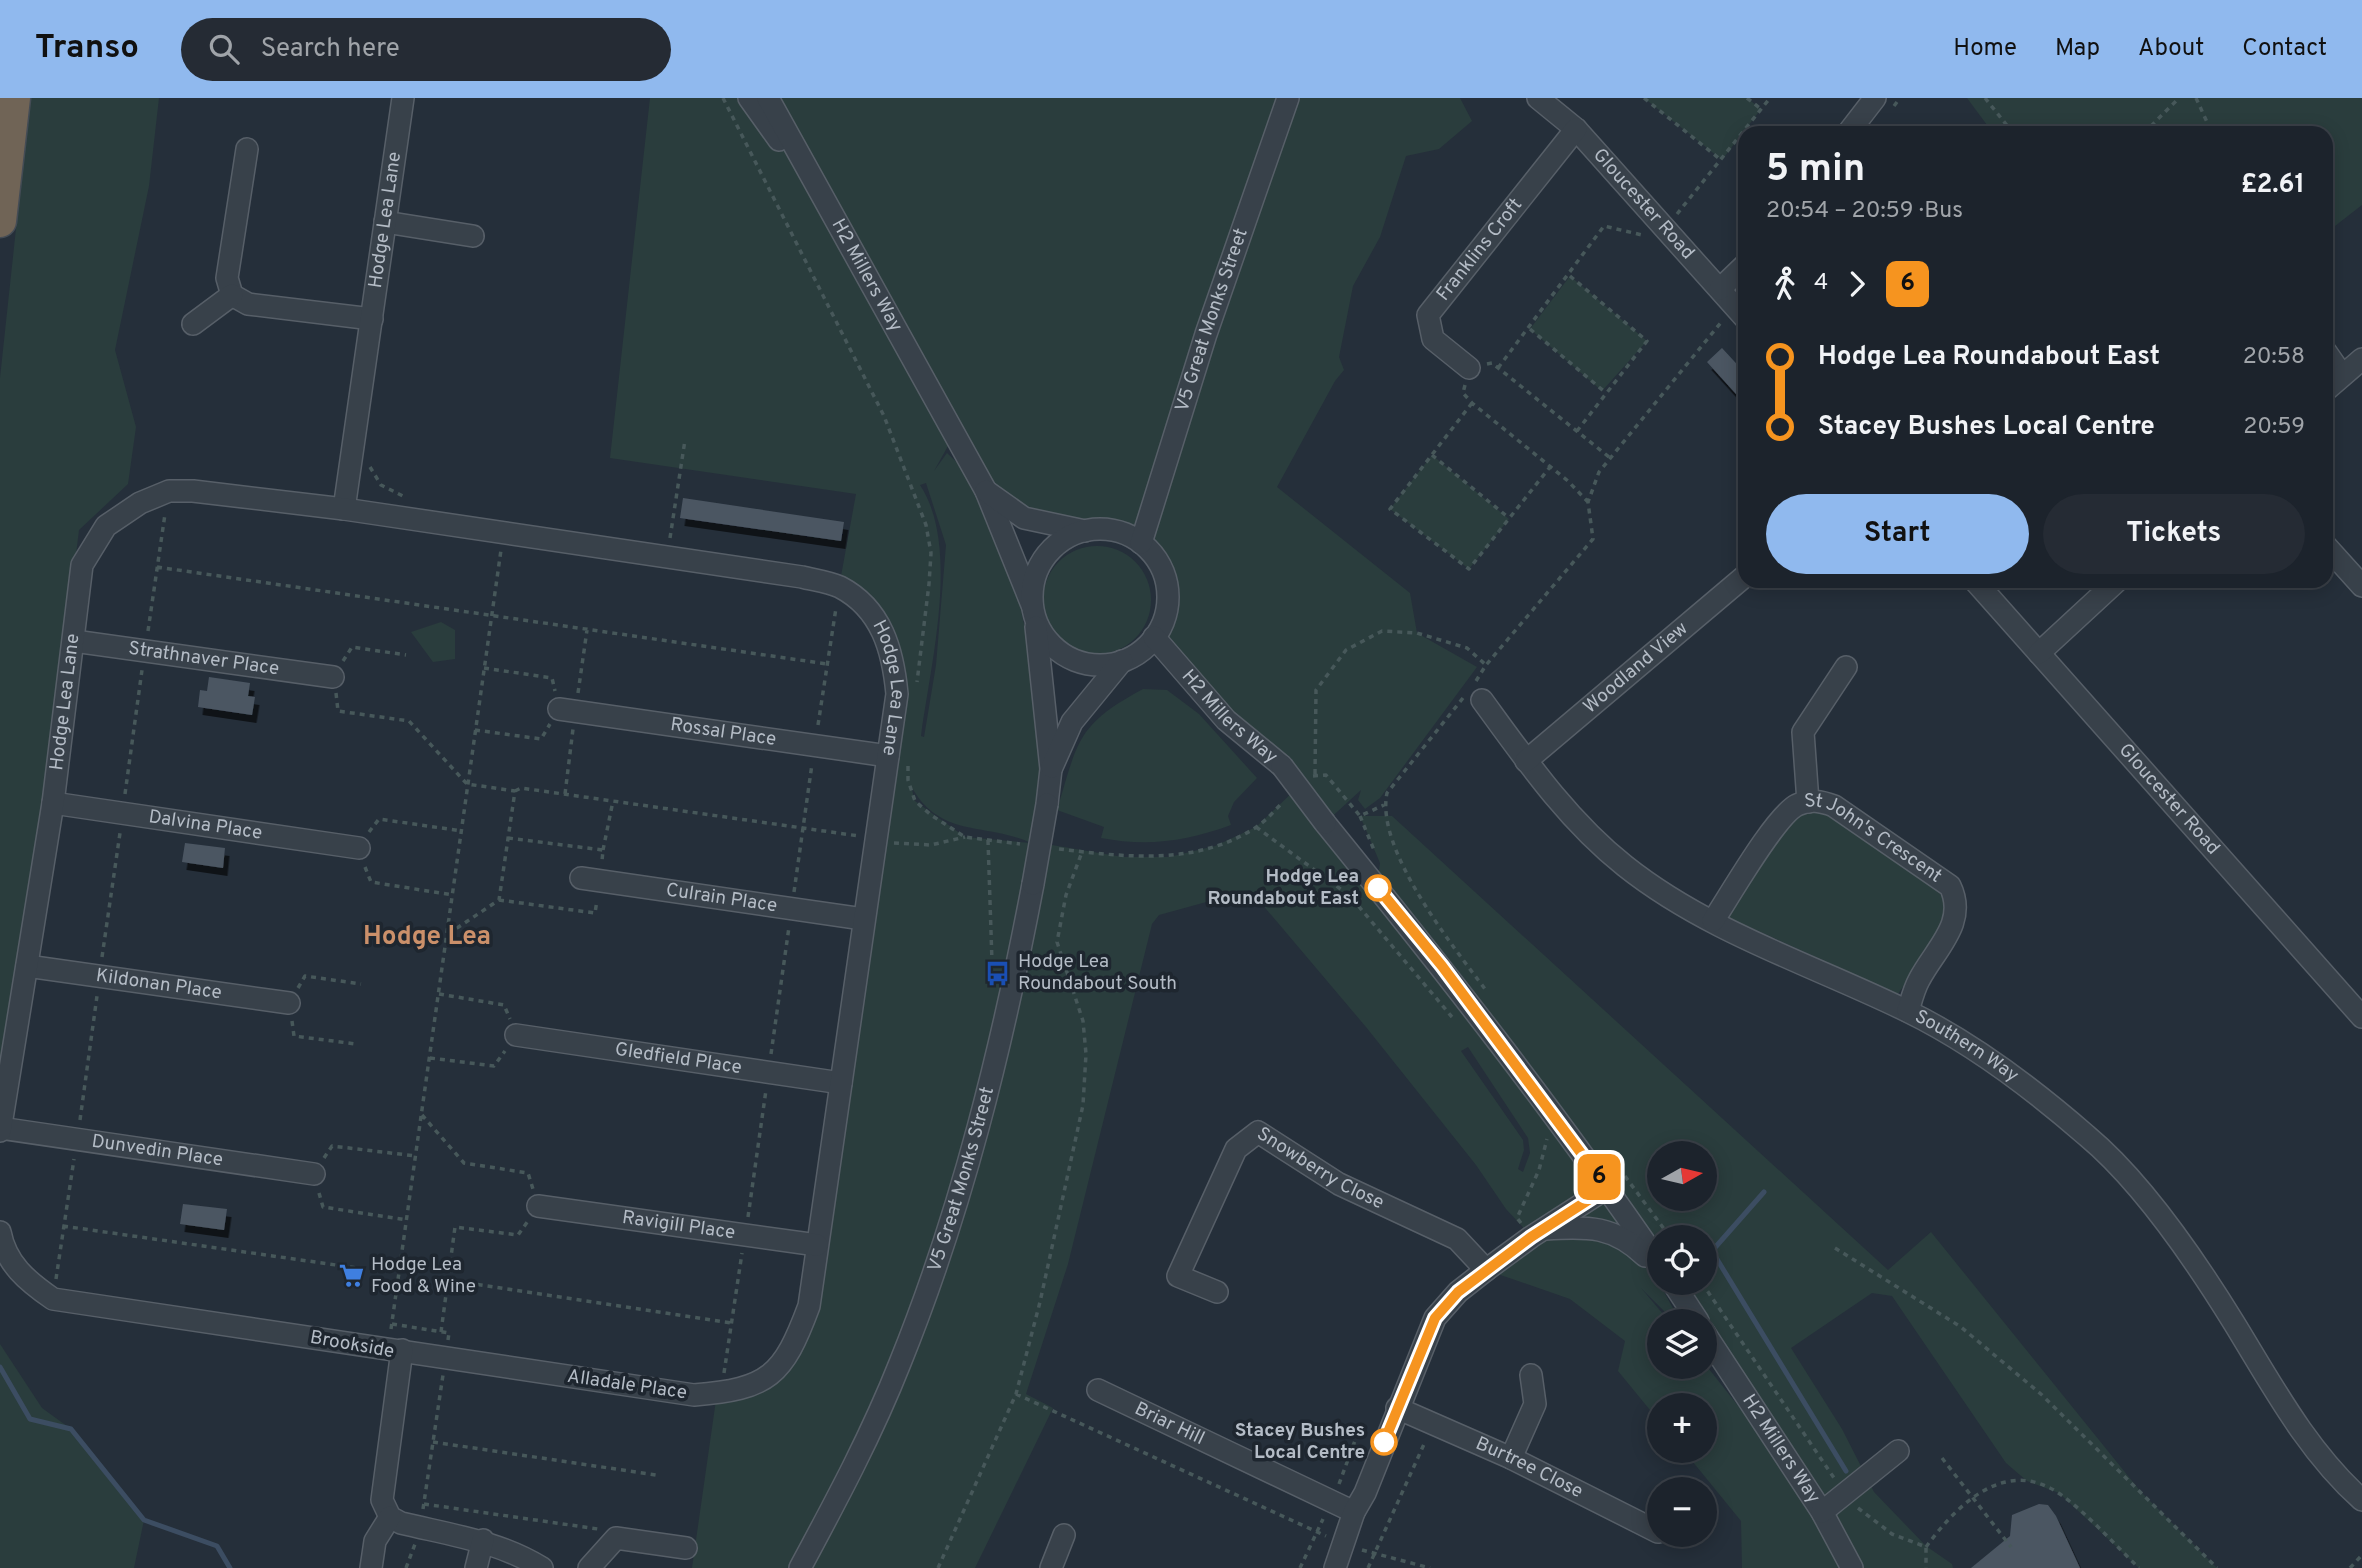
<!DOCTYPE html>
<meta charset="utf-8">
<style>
:root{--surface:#1c232c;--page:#252b34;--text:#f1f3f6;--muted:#a0a4a9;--line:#3a4048;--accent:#90b9ee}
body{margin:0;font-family:Overpass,sans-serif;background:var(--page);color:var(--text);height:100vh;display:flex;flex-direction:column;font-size:26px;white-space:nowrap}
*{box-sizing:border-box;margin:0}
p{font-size:23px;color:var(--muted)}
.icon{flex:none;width:38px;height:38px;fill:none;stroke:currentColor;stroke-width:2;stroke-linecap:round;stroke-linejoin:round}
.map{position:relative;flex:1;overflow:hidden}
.details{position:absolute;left:1738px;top:28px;width:595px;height:462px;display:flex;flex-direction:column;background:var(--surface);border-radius:21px;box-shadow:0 4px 18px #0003,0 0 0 2px var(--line)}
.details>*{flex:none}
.badge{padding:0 14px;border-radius:10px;font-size:24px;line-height:46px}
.needle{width:46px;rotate:82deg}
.controls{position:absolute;left:1647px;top:1043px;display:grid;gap:14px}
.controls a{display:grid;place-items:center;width:70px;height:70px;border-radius:50%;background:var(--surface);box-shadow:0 4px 18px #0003,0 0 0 2px var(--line);font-size:35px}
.map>.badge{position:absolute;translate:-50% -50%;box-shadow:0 0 0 4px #fff}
.legs{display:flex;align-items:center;gap:10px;height:77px;padding:0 28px;font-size:23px}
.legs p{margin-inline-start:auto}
.overview{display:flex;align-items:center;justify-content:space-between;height:119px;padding:0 28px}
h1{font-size:38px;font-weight:700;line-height:52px}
.cta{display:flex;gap:14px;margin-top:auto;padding:14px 28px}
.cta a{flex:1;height:80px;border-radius:42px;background:var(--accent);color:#111;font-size:28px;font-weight:700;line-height:80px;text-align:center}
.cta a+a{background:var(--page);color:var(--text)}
ul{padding:0 28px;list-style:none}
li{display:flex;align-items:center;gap:24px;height:70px;font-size:26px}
li i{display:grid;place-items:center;width:10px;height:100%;margin:0 9px;background:currentColor}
li i::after{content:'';width:18px;height:18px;margin:-9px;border:5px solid;border-radius:50%;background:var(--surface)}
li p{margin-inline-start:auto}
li:first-child i{background:linear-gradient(#0000 50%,currentColor 0)}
li:last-child i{background:linear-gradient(currentColor 50%,#0000 0)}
header{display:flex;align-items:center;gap:42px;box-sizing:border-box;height:98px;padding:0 35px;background:var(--accent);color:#111}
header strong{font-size:33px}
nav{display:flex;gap:38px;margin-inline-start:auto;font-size:24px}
.search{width:490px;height:63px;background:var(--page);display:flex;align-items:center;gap:18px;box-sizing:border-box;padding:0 24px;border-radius:38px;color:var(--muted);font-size:26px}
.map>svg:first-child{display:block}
</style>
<header>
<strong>Transo</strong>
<div class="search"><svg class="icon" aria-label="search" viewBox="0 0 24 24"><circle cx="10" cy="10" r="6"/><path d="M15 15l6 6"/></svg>Search here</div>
<nav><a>Home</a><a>Map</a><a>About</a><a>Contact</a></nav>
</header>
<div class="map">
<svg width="2362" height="1470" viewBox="0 0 2362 1470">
<defs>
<filter id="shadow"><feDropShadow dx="4.5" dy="8" stdDeviation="0" flood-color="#0009"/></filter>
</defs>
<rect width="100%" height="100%" fill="#252f3a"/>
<!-- green -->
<path fill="#2a3d3d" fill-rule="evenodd" d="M30,0H159L149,88L115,252L136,329L128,386L79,432L66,538L53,705L0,991V280Z
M650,0H1460L1472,23L1439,51L1406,58L1380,139L1353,188L1339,259L1344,272L1335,283L1277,389L1410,495L1417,535L1477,569L1380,700L1365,711L1358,702L1361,692L1326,724L1377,787L1380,765L1360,718H1392L1888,1172L1931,1134L2141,1394L2217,1470H2139L2059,1395L2027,1383L2006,1365L1892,1198L1872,1195L1791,1250L1842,1331L1874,1394L1926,1448L1952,1466L1953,1470H1742L1741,1423L1684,1353H1704V1307H1659V1323L1618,1273L1625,1243L1570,1201L1486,1172L1531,1138L1506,1111L1476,1067L1366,929L1250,792L1159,817L1152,826L1068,1166L1026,1296L1053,1310L975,1470H692L717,1295L761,1285L792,1252L894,563L839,489L856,396L610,360ZM953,339L981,387L947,355L934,373ZM926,385L946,447L936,567L924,639L921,638C930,568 961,449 920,387ZM997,401C1021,410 1061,430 1085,433C1096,434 1106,431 1117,434C1167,447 1176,500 1154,539L1296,691L1256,729L1215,748L1169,759H1123L1040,745L1051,671L1044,554L1024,526ZM911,688C940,741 986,724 1031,745L965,739L915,703ZM1468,949L1528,1040L1530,1055L1523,1074L1518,1071L1524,1052L1523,1042L1461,953ZM1659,1055H1704V1101H1659ZM1612,1099L1659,1165V1139H1704V1185H1673L1815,1405L1705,1266L1704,1269H1659V1223H1669L1641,1190L1674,1223H1680Z
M1644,0H1747L1761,11L1722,62Z
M1967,0H2362V107L2326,135V35H1993Z
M1570,178L1647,243L1602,293L1530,231Z
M1432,357L1509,421L1469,471L1390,411Z
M1043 502a54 54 0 1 1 108 0a54 54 0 1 1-108 0Z
M441,524L455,532V561L433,564L411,534Z
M1143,591L1167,592L1199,616L1257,680L1234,704L1228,718L1231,727C1187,743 1148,749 1101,740L1104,729L1057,712C1078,643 1076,627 1143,591Z
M1817,713L1839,723L1929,782L1946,803V825L1898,896L1727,819L1795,715Z
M0,1246L42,1310L71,1331L144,1422L134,1470H0Z"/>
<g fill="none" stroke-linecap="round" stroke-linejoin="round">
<!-- stream -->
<path stroke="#3c4d62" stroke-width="5" d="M1764,1094L1712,1153L1846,1373
M0,1269L30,1321L71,1331L144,1422L217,1448L230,1470"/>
</g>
<!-- building -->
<path fill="#4b5662" filter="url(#shadow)" d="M1722,250L1745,275V306L1707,264Z
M683,400L844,424L841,443L680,420Z
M209,579L250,585L248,598L255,599L252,617L198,609L200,592L207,593Z
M185,745L225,750L223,770L182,764Z
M183,1106L227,1111L224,1132L180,1126Z
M2039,1406L2048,1407L2056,1418L2080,1470H1971L2010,1438L2012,1417Z"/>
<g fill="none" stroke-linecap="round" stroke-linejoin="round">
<defs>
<g id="minor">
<path d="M749,0L779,42"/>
<path id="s1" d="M768,0L986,393L1032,507"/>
<path id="s2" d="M1538,0L1576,31L1745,220"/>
<path d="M1848,35L1875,0"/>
<path d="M247,51L227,180L232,197L248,206L372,221"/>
<path d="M385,124L473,138"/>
<path d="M1720,191L1745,167"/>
<path d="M193,226L232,197"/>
<path d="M2326,254L2342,277"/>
<path id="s3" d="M1469,270L1433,241L1428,217L1576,31"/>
<path d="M2326,292L2362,261"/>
<path d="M986,393L1024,420L1085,433"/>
<path id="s4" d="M344,411L403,0"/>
<circle cx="1100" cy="499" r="68"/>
<path id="s5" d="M1141,445L1206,236L1288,0"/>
<path d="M2326,448L2362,488"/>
<path id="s6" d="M1975,483L2362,919"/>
<path d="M1036,529L1051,671L1047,706"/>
<path id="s7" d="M1154,539L1226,622L1282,668"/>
<path id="s8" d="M74,543L333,579"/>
<path d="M2039,555L2117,483"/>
<path id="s9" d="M1482,602C1525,661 1567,722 1625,768C1708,834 1813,867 1907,913C1973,945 2032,990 2087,1038C2141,1083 2197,1165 2234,1225C2272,1287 2307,1353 2362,1402"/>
<path id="s10" d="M559,611L888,658"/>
<path id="s11" d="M1526,663L1745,478"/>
<path d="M1052,669L1072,624L1122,563"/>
<path d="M1808,704L1803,634L1846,569"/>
<path id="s12" d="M53,705L359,750"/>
<path d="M1325,725C1441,868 1555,1013 1659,1165"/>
<path id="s13" d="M581,780L863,821"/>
<path id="s14" d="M1713,823C1729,799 1775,718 1797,707C1810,701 1821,703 1834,708L1950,788C1968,825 1935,851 1919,882C1914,891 1911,903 1908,913"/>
<path id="s15" d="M27,868L289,905"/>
<path id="s16" d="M516,937L841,985"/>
<path id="s17" d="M0,1030L314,1076"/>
<path id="s18" d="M0,1033L53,705L82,467L106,428L140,405L169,393H193L344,411L802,479C814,482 829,484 840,489C882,511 893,553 897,596L809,1208C783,1278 769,1291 694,1297L53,1201C27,1183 6,1166 0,1134"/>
<path id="s19" d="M538,1108L817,1147"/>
<path d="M1546,1131C1588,1128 1614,1128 1645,1158"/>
<path d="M1673,1185L1698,1223"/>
<path id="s20" d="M1217,1194L1178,1178L1236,1051L1258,1034L1339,1086L1457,1141L1486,1172"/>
<path id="s21" d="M1704,1234L1822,1414L1852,1470"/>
<path d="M402,1252L382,1402L390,1419L401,1425C451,1437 498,1443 542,1470"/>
<path id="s22" d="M1098,1292L1354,1414"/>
<path id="s23" d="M1397,1310L1511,1360L1658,1434"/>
<path d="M1511,1360L1535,1306L1531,1277"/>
<path d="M1822,1414L1898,1353"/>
<path d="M371,1470L375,1443L390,1419"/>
<path d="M476,1470L483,1442"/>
<path d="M589,1470L616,1440L686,1450"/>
<path id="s24" d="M800,1470C836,1403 872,1336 900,1265C962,1112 1002,949 1033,786"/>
<path d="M1051,1470L1064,1437"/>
<path d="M1335,1470L1354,1414L1365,1395L1435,1220L1458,1194L1486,1172L1531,1139L1607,1090"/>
</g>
<path id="highway" d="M0,123L14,0"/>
</defs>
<!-- minor casing -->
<use href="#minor" stroke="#575f68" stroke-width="24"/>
<!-- highway casing -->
<use href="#highway" stroke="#444c55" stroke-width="35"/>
<!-- path -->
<path stroke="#47585a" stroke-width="3.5" stroke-dasharray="5 5" stroke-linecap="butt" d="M723,0L884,318L926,427L931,455L929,486L917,584
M1644,0L1721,62
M1747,0L1761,11
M1985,0L2013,35
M2196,0L2212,35
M1894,8L1900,0
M2144,35L2179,0
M1677,116L1770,0
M1570,178L1647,243L1577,333
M1530,231L1606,295
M1487,266L1492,265L1609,359
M1498,270L1604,128L1642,137
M1465,287L1463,295L1472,305L1568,383L1588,404
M1472,305L1390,411L1469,471L1550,369
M1432,357L1509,420
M370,369L381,387L405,399
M670,440L685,342
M157,469L827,566
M148,533L165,416
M343,563L352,549L406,557
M484,570L552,580L555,593
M1476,583L1486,567L1593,441L1588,404L1599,374L1723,222
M336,595L338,613L409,623L467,686L515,693L499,802L448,836
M578,595L587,532
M1463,600L1387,695C1375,751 1452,847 1485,891
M818,627L836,510
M475,632L541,641L550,626
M908,668V682L915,703L931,717L965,739L1020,746
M1315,676L1316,592L1346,552L1382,533L1417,535L1467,550L1486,567
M1313,678L1326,677L1360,718L1384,707
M515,693L521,690L859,738
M125,696L142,572
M565,696L573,631
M1360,718L1374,752
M1256,729L1350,798L1452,919
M369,734L379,721L462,733
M508,740L603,752L602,763
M988,742L992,864
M894,745L931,747L965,739
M1059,751C1126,759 1195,768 1255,730C1266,723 1275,712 1283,704
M603,752L613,703
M365,769L371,784L453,797
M794,794L812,666
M499,802L595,815L597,802
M102,859L120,735
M298,890L305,878L361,886
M439,896L504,907L510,921
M292,923L294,938L356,946
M771,956L789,829
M430,960L494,968L505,953
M422,1017L464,1065L528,1075L533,1091
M80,1022L97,898
M324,1060L332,1048L416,1058
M1613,1062L1670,1139
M319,1095L323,1109L407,1122
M748,1119L766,992
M1521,1125L1517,1120L1539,1072L1547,1041
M63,1128L371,1172
M1835,1150L1961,1229L2042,1297L2217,1470
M56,1181L74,1061
M448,1182L731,1225
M1702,1185L1834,1380
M392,1226L449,1235L448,1242
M391,1231L501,452
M441,1234L455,1129L518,1137L528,1123
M724,1275L742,1155
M1016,1296L1326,1438
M433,1344L656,1377
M1942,1360L2011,1449
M1339,1386L1360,1329
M424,1406L598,1431
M1858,1410L1892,1436L1926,1449V1470
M423,1411L443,1277
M1926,1449C1957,1407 2005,1358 2060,1396C2088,1416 2114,1446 2139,1470
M1362,1452L1430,1470
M406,1470L415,1446
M938,1470L1016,1296L1040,1204L1083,1007L1086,956L1083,923L1057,844L1066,797L1082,754
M1300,1470L1323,1421
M1368,1470L1425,1344
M2350,1470L2362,1457"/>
<!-- minor -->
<use href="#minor" stroke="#38414a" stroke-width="21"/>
<!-- highway -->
<use href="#highway" stroke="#706456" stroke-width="32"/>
<defs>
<path id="minor-bridge" d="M1282,668L1325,725
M1033,786L1047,706"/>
</defs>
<!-- minor-bridge casing -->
<use href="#minor-bridge" stroke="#575f68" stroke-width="24" stroke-linecap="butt"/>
<!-- minor-bridge -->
<use href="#minor-bridge" stroke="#38414a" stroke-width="21"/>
</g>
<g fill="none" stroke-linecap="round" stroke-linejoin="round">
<defs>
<path id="line-1" d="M1378,790L1442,868L1607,1090L1531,1139L1458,1194L1435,1220L1384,1344"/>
</defs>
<!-- line-1 casing -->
<use href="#line-1" stroke="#fff" stroke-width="16"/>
<!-- line-1 -->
<use href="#line-1" stroke="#f6941f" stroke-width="10"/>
</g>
<!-- icons -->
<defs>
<symbol id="bus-bare" viewBox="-9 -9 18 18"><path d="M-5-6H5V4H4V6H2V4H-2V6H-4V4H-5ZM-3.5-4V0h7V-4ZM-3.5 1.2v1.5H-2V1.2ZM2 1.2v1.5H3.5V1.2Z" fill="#1a4fb4" stroke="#1e262f" stroke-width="2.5" paint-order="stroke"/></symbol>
<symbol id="supermarket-bare" viewBox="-9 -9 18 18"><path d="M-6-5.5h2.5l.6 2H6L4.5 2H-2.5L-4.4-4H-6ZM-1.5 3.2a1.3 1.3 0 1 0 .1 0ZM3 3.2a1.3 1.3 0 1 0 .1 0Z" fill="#3f7fe0" stroke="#1e262f" stroke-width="2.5" paint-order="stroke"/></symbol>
</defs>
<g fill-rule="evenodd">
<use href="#bus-bare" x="980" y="858" width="35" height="35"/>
<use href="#supermarket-bare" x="334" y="1160" width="35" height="35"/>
</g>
<!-- markers -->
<g fill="#fff" stroke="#f6941f" stroke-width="3.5">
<circle cx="1378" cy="790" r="12"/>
<circle cx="1384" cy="1344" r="12"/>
</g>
<g text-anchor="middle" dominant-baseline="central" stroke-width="7" stroke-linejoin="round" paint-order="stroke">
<!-- street labels -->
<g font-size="19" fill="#b4bcc6" stroke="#1e262f">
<text stroke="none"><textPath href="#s2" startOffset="150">Gloucester Road</textPath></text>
<text stroke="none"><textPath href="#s4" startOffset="292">Hodge Lea Lane</textPath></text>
<text stroke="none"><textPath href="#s3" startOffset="154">Franklins Croft</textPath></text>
<text stroke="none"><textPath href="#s1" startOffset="203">H2 Millers Way</textPath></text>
<text stroke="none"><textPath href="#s5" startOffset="234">V5 Great Monks Street</textPath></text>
<text stroke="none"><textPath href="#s8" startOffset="131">Strathnaver Place</textPath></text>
<text stroke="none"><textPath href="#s11" startOffset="144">Woodland View</textPath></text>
<text stroke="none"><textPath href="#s18" startOffset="1489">Hodge Lea Lane</textPath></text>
<text stroke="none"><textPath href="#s18" startOffset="434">Hodge Lea Lane</textPath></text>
<text stroke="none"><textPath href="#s7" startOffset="110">H2 Millers Way</textPath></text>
<text stroke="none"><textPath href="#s10" startOffset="166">Rossal Place</textPath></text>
<text stroke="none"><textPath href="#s6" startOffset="292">Gloucester Road</textPath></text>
<text stroke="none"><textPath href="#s12" startOffset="154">Dalvina Place</textPath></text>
<text stroke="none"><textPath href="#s14" startOffset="231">St John's Crescent</textPath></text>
<text stroke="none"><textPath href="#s13" startOffset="142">Culrain Place</textPath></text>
<text stroke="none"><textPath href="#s15" startOffset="133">Kildonan Place</textPath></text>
<text stroke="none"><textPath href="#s9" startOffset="607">Southern Way</textPath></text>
<text stroke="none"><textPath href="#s16" startOffset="164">Gledfield Place</textPath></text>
<text stroke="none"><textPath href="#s17" startOffset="159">Dunvedin Place</textPath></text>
<text stroke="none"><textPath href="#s20" startOffset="282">Snowberry Close</textPath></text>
<text stroke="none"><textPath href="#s24" startOffset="422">V5 Great Monks Street</textPath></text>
<text stroke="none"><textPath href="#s19" startOffset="142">Ravigill Place</textPath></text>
<text transform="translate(352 1247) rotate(10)">Brookside</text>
<text transform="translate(627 1287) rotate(8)">Alladale Place</text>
<text stroke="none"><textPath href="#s22" startOffset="79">Briar Hill</textPath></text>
<text stroke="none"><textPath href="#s21" startOffset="140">H2 Millers Way</textPath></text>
<text stroke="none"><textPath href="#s23" startOffset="145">Burtree Close</textPath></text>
</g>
<!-- stop labels -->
<g font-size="19" font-weight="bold" fill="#b4bcc6" stroke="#1e262f" text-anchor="end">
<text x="1359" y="779">Hodge Lea<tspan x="1359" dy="22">Roundabout East</tspan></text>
<text x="1365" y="1333">Stacey Bushes<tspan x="1365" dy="22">Local Centre</tspan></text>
</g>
<!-- poi labels -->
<g font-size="19" fill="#b4bcc6" stroke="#1e262f" text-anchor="start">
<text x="1018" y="864">Hodge Lea<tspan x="1018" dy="22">Roundabout South</tspan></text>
<text x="371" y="1167">Hodge Lea<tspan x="371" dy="22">Food &amp; Wine</tspan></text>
</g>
<!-- district labels -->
<g font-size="26" font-weight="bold" fill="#cb906a" stroke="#1e262f">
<text x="427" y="839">Hodge Lea</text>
</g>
</g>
</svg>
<div class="controls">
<a><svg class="needle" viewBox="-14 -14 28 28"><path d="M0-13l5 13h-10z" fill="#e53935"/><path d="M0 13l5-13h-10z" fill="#a0a4a9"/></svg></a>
<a><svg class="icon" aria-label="locate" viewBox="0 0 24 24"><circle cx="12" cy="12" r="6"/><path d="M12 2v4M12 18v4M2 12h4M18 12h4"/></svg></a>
<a><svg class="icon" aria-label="layers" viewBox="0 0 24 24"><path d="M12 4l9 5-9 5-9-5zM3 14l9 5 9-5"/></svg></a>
<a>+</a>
<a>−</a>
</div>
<b class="badge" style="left:1599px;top:1079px;background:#f6941f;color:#111">6</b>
<section class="details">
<div class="overview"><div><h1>5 min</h1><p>20:54 – 20:59 · Bus</p></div><b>£2.61</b></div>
<div class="legs"><svg class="icon" aria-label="walk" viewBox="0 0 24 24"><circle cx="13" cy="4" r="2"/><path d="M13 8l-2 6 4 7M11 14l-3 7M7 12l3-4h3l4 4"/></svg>4<svg class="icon" aria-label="forward" viewBox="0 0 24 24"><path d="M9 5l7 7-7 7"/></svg><b class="badge" style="background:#f6941f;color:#111">6</b></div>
<ul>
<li><i style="color:#f6941f"></i><b>Hodge Lea Roundabout East</b><p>20:58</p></li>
<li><i style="color:#f6941f"></i><b>Stacey Bushes Local Centre</b><p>20:59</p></li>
</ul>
<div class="cta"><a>Start</a><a>Tickets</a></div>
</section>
</div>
